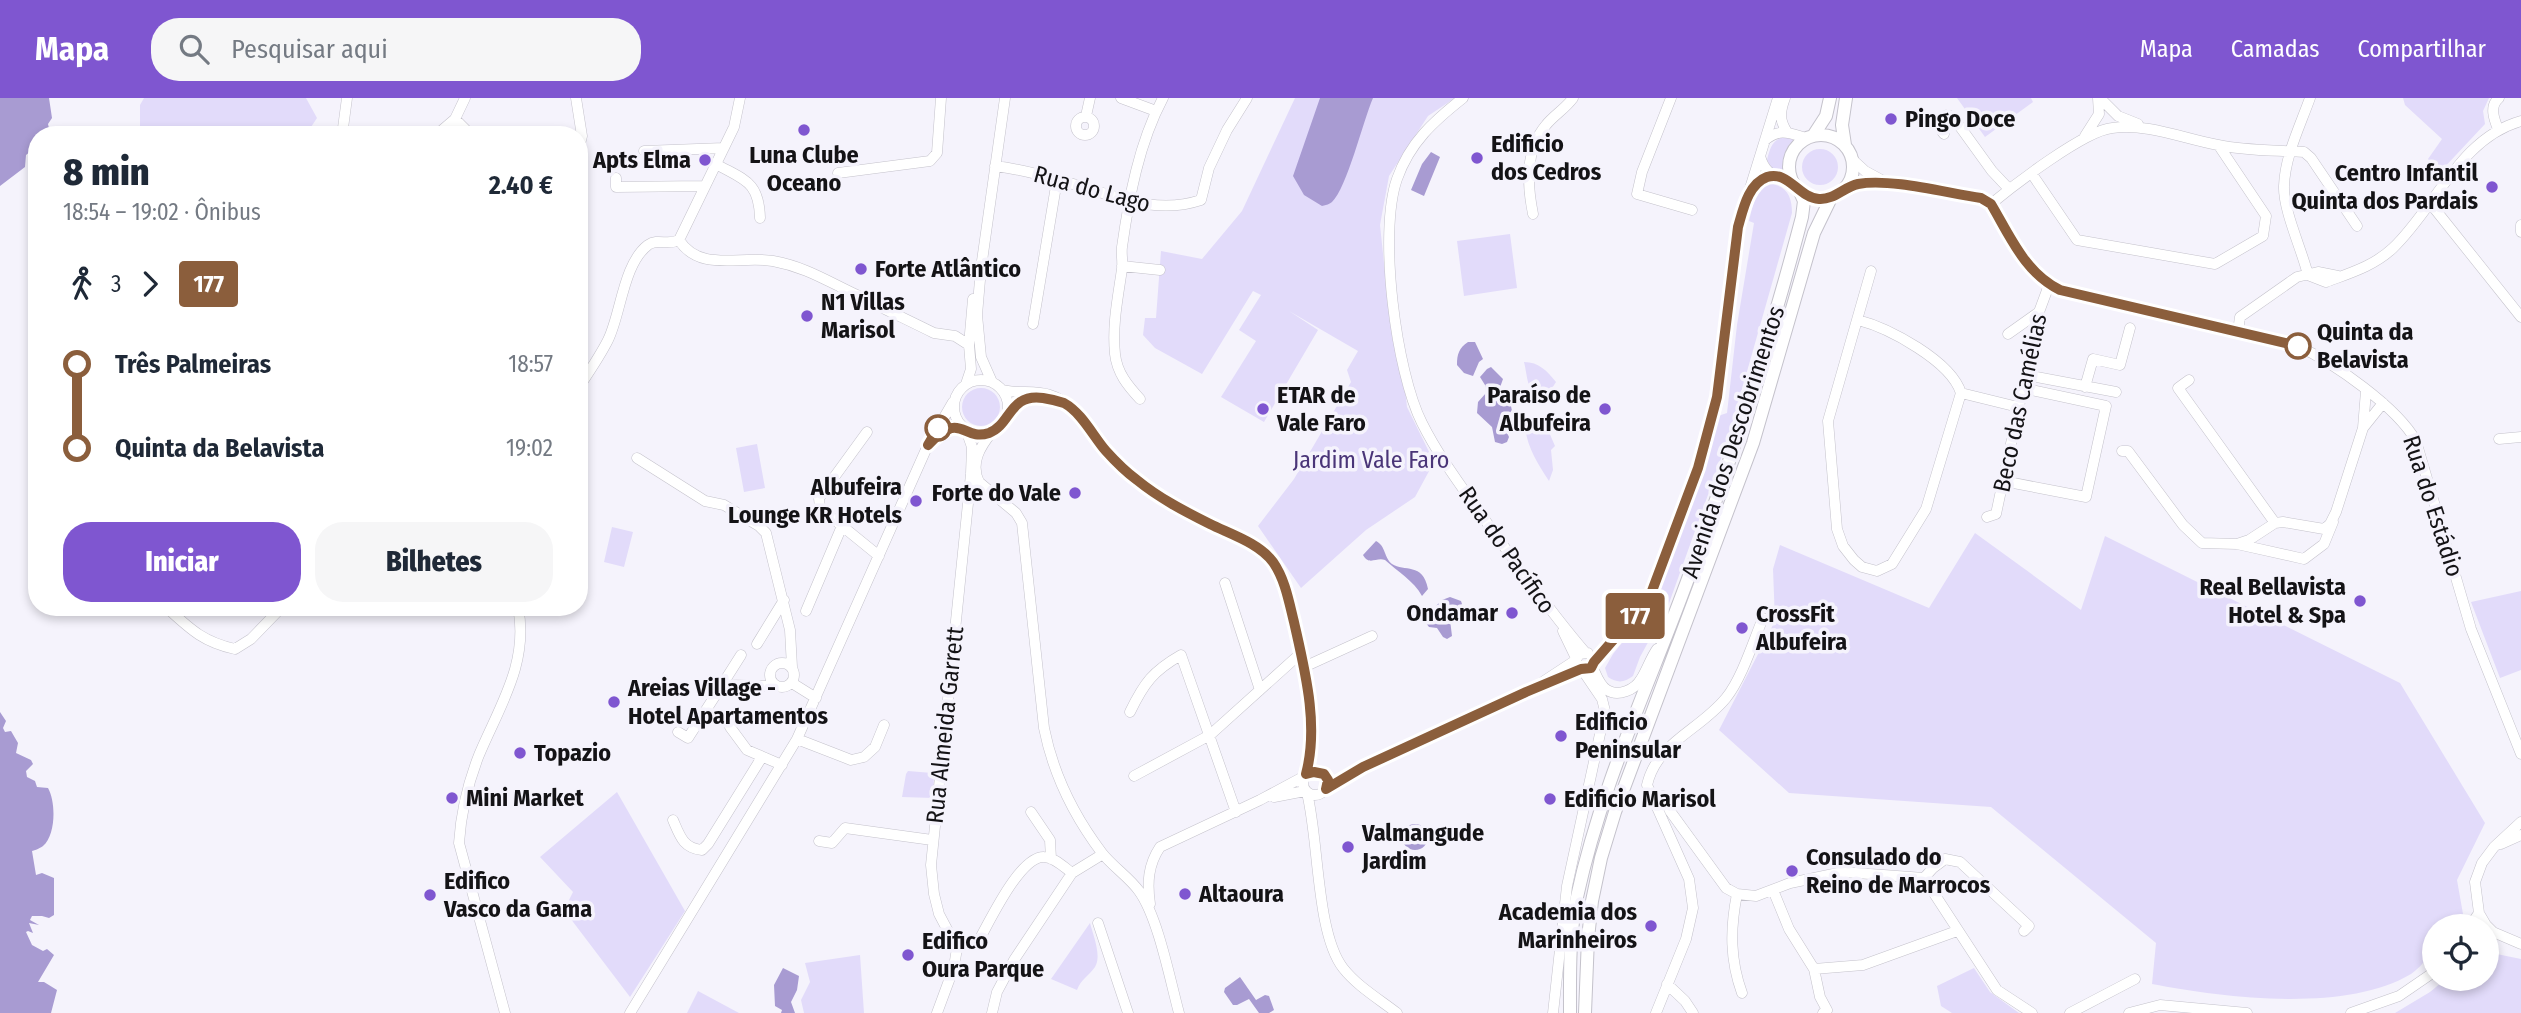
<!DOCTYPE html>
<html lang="pt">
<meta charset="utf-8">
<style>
:root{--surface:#fff;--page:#f6f6f7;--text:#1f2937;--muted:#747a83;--accent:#7f56d0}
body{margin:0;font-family:"Fira Sans Condensed",sans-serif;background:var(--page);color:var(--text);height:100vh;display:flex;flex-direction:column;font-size:26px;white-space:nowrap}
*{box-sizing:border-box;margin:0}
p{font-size:23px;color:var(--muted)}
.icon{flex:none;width:38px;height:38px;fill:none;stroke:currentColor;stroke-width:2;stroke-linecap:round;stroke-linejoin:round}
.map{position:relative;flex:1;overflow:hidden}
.side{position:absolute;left:28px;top:28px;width:560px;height:490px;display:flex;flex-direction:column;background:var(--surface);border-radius:28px;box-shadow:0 4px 10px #0003}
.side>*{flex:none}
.badge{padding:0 14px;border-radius:5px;font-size:24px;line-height:46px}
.tools{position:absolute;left:2422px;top:816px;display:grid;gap:14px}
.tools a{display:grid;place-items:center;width:77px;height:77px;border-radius:50%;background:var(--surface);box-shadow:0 4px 10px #0003;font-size:35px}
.map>.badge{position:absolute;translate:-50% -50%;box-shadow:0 0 0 4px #fff}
.legs{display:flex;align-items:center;gap:10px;height:77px;padding:0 35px;font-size:23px}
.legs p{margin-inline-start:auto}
.summary{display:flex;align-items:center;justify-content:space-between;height:119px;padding:0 35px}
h1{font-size:38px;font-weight:800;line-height:52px}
.button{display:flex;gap:14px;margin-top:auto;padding:14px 35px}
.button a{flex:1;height:80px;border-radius:28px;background:var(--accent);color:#fff;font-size:28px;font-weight:800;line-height:80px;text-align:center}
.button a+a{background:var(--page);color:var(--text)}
ul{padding:0 35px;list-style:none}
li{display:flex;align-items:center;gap:24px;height:84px;font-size:26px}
li i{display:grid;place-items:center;width:10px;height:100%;margin:0 9px;background:currentColor}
li i::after{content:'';width:18px;height:18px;margin:-9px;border:5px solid;border-radius:50%;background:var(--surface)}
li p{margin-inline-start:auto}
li:first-child i{background:linear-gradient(#0000 50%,currentColor 0)}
li:last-child i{background:linear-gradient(currentColor 50%,#0000 0)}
header{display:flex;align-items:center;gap:42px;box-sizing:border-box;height:98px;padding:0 35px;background:var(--accent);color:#fff}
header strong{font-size:33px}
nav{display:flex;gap:38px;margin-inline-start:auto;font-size:24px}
.search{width:490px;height:63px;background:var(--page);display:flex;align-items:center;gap:18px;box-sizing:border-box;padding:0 24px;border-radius:28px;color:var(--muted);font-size:26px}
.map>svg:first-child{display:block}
</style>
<header>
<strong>Mapa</strong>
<div class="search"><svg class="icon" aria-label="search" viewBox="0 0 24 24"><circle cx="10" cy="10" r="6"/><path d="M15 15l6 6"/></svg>Pesquisar aqui</div>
<nav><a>Mapa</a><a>Camadas</a><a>Compartilhar</a></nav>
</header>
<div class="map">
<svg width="2521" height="915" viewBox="0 0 2521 915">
<rect width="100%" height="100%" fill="#f5f3fc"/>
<!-- green -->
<path fill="#e2dbfa" d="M144,0H306L317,20L309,32L275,37H140V7Z
M1295,0H1455L1428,18L1389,78L1380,127L1389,213L1403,273L1407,309L1434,364L1415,399L1366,432L1301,490L1258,428L1294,381L1351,284L1347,272L1358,253L1289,213L1318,232L1264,324L1221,299L1256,243L1239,232L1261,197L1253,193L1202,276L1155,250L1143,237L1145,220H1156L1161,153L1202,161L1242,113Z
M1957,0H2031L2033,4L1985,39Z
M2403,0H2489L2483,13L2485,26L2441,73L2437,72L2428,61L2442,41L2405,7Z
M1788,38L1796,41C1786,53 1781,62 1786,77L1771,70L1767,62C1770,49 1773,40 1788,38Z
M1802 69a18 18 0 1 1 36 0a18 18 0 1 1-36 0Z
M1769,86C1787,87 1792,99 1792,115L1727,344L1668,508L1640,559L1633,578C1624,585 1617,585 1608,579L1605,570L1613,556L1654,505L1706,362L1718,318L1727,315L1737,227L1754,125L1749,123C1753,108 1754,94 1769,86Z
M1510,136L1517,190L1464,198L1457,143Z
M1524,264C1539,264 1547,273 1556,284L1545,301C1526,297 1528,279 1524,264Z
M962 309a19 19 0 1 1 38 0a19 19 0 1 1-38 0Z
M1538,322L1545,325L1555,348L1551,352L1553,372L1549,383C1538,366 1528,351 1525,330L1530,325Z
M757,346L765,390L744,394L736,350Z
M612,429L633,434L624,469L604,464Z
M1975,435L2081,512L2105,438L2400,585L2485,725L2457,782L2463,816L2455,828H2434V852C2427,860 2420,870 2411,876C2346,915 2225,900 2152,886L2156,845L1991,709L1789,695L1719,632L1775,523L1773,471L1780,447L1929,510Z
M2521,493V572L2500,580L2471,504Z
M908,673L932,675L934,678L933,700L902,699L906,676Z
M617,694L685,813L630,899L564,812L573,794L540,759Z
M1090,825C1093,837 1102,858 1095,869C1089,878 1081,881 1077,892L1051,881Z
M2487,854L2521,861V915H2395L2430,894L2447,880H2487Z
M860,857L864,915H804L801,902L810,884L805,865Z
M1974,870L1990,894L2019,915H1952L1941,908L1937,888Z
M698,893L739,915H687Z"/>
<!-- water -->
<path fill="#a89bd2" d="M0,0H49L52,20L48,26L50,35L48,37H37V48L26,57L25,69L0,88Z
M1320,0H1373C1363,23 1347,90 1332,104C1330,106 1326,107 1322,108L1304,97L1293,78Z
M1431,54L1440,59L1424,98L1411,92L1422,66Z
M1468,244H1475L1483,261L1479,264L1473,278L1464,275L1457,267C1457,256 1459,250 1468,244Z
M1491,269L1503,281L1498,295L1511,308L1512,313L1503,326L1509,339L1507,344L1502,346L1495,344L1492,329L1477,315L1478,304L1486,295L1485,287L1480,279L1487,271Z
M1376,443C1386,448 1384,460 1392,466C1404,474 1423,464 1428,491L1422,498C1414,483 1397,473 1385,462C1376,459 1369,468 1363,457Z
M1450,499L1461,503L1462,506L1450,522L1452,538L1447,541L1443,539L1437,530L1429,529L1423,521L1442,502Z
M0,614L6,623L3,630L5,634L11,633L18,645L16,655L31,662L33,666L26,673L27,679L35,683L37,689L48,690C56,704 56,737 43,748C42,749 34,753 32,753L36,777L42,775L54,780V817L49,820L42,818H32L30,822L39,827L29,825L33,835L28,833L26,834L32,847L43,853L47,851L54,857L38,884H44L57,892L51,915H0Z
M1402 739a13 13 0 1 1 26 0a13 13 0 1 1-26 0Z
M783,870L799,878L797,892L791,904L795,915H781L782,912L775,908L774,887Z
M1240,879L1256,902L1265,897L1269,898L1274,912L1269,915H1259L1249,901L1237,907H1233L1224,894L1225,890Z"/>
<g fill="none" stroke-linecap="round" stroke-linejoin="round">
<defs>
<path id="minor" d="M576,0L582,38L579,50
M740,0L734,29L679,142C700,175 741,157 773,163C806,169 827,183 857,197C882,210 908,222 934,235L955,238L969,247
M1121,0L1156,13
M1463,0C1434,23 1410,44 1397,81C1378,135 1396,274 1422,325C1441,363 1468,397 1492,432C1522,473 1551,515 1585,554
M1671,0L1642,74L1637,96L1692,112
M1785,0C1780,13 1779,22 1787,34
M2100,0L2118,18L2138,26
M1086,18L1090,0
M1076 28a9 9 0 1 1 18 0a9 9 0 1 1-18 0Z
M455,21L471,37
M343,30L347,0
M2498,31C2494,21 2489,8 2499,0
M1944,36L1940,31L1941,23L1947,17L1953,19L1992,73L2009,91
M453,37L441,33L455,21L465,0
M2085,38L2099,16L2098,0
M1765,42C1780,30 1789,35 1806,40
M644,53L724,50
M1760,58C1766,80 1778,76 1794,87
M1853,62L1865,73L1887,85
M716,66C744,82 759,83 760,120
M995,68C1027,72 1059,82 1090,91C1128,103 1162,115 1201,102L1209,70L1227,32L1247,0
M838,75L930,63L937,55L941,0
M2032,76L2077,142L2215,166L2263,138L2266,118L2219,48
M616,80V89L704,88
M1842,93C1882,75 1938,93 1981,100L1991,106C2012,141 2028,183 2070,195L2298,248C2334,265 2397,309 2416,343L2471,531L2521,656
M1749,97L1763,80L1772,78
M2430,105L2521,219
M1991,106C2014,87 2084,33 2112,30C2148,25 2184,41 2218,47C2246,53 2275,52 2304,54L2311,60L2357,128
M1533,116C1527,86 1525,52 1546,27C1554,17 1565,11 1573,0
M2521,127V134
M1122,168L1160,172
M1871,173L1828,323L1837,431L1843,448L1854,462L1862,469L1877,473L1892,466L1926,411L1961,295
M2308,177L2326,184C2350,175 2374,168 2393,150C2436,109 2460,40 2521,23
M2308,177C2302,152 2283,112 2284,88C2285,58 2300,28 2310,0
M1858,222C1889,230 1951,263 1961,295L2018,309
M1033,226L1057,82
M2238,233L2240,219L2297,179L2318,174L2338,178
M2008,236L2039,214
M2026,277L2116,294
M954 309a27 27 0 1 1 54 0a27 27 0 1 1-54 0Z
M2189,282L2178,290L2275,425
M992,284L981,259L977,217L981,170L1005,0
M966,286L971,271L969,247L973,201
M579,289C589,274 600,258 608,242C621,216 623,166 648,147C658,140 668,148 679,142
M2085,289L2093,261L2120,267L2130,230
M1003,292C1018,296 1035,292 1050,297C1075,304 1090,334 1105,353C1114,363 1126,373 1136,382C1162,402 1190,416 1219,430C1233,437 1248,444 1261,453C1300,485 1318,628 1306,676
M1140,301C1128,288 1117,275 1115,256C1112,227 1118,199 1122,171C1123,163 1121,156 1122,149C1129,99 1139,45 1163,0
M1008,315L1018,306L1037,300
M2363,330L2383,305
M867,334L819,400L820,410L879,458
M992,334C980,349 970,365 979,384L1016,415L1022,425L1044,630C1053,675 1074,718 1102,755C1113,769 1129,779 1139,793C1158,819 1170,882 1179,915
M935,339L948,331L963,330
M2499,341L2521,339
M2122,353H2128L2183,427L2202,445L2237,446L2249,442L2275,425L2283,424L2324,431L2330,426L2336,414L2363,330L2366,293
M637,360L705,403L724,407L759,428L766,435L790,532L792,569
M2003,383L2086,399L2106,308L2022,290
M1987,419L1996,416L2039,214L2049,187
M2237,446L2304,461L2324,446L2333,424
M1225,485L1260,592
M166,509C190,531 203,544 235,551L251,541L282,509
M806,513L842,428
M1563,533L1576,560
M757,546L784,502
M1594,564L1649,501L1698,370L1717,299L1738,129L1778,0
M770 577a12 12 0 1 1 24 0a12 12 0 1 1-24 0Z
M1592,568C1596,576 1599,587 1607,592C1618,599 1635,592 1641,581C1647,572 1650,561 1657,551
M1304,569L1372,538
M1544,583L1576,562L1579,556L1588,555
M792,585L816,600
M722,587L741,557
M1130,614C1144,585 1153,573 1181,557L1236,714
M730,629L747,652L782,667
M678,634L688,640L722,587L776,588
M797,641L851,662L864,659L875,649L884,627
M1303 685a12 12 0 1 1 24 0a12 12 0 1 1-24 0Z
M1134,678L1210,637L1301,555
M1326,691L1363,669L1581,571
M1307,695C1319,742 1316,835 1343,870C1357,888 1379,901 1397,915
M1274,699L1305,693
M1651,701L1663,698L1670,713L1726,790L1737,796L1756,798L1790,785L1843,774L1924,780L1997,892L2032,915
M1031,714L1050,742L1051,761
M673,722C680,738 683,750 702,752L708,746L762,659
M2521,724L2494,749L2482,765L2475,784L2479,815L2486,827L2493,834L2521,846
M819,743L832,745L845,730L932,742
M2501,746L2521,737
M1924,780L1933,770L1945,761L1960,764L2029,828L2024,833
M1773,792L1789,831L1814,871L1820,899L1827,912L1823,915
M1737,796C1730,831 1730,862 1742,895
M1150,806C1147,785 1148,767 1160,749L1260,702L1303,679
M1098,825L1128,915
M2470,828L2479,815
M957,850L979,842C990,823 1020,758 1044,759C1054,759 1064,769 1072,775
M1814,871L1863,867L1957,833
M1667,886L1685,903L1693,915
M505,915L459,745C461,714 468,685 479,657C500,607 529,565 518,509
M630,915L797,641L928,347L953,304
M937,915L954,869L957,850L939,816L934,796L931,767L971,376L972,349L966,332
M992,915L997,894L1014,862L1072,775L1103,756
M1553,915L1567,788L1605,613L1602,601L1583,573
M1656,915L1686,841L1693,810L1689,781L1647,687C1657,644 1699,633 1726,600C1742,580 1753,544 1763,520
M2070,915L2135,881
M2129,915L2160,907L2247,915
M2351,915L2399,898L2434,874"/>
<path id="major" d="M1789 69a32 32 0 1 1 64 0a32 32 0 1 1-64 0Z
M1813,38L1826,18L1830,0
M1845,47L1842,27L1846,0
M1570,915C1570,876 1569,837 1577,799C1601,687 1650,585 1689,478C1732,360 1770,241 1802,119L1804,103L1800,94
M1585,915L1588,840L1592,803L1601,760L1615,714L1753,345L1814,135L1831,100"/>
</defs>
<!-- minor casing -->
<use href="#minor" stroke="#c4c2cb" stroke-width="11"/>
<!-- major casing -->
<use href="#major" stroke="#c4c2cb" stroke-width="14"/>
<!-- minor -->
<use href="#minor" stroke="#fff" stroke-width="10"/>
<!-- major -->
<use href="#major" stroke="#fff" stroke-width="12"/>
</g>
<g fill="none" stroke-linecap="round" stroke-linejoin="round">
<defs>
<path id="line-1" d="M938,330L928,347C962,311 962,344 989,335C1011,327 1009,295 1043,300C1050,301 1058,303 1064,305C1082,315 1093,338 1106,353C1115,363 1126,374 1137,382C1159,400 1184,413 1210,426C1230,436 1259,445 1273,464C1285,481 1289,504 1294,524C1305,573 1319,627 1306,676L1314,674L1324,676L1328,682L1326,691L1363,669L1526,594L1581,571L1591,570L1594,564L1649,501L1698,370L1717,299L1738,129C1743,112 1748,86 1767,79C1788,72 1799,100 1819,101C1834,102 1844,89 1858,86C1891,80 1946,95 1981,100L1991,106C2010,138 2025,175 2060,192L2298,248"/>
</defs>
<!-- line-1 casing -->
<use href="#line-1" stroke="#fff" stroke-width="16"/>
<!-- line-1 -->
<use href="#line-1" stroke="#8b5e3c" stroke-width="10"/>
</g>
<!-- markers -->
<g fill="#7f56d0" stroke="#f5f3fc" stroke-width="2.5">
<circle cx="1891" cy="21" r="7"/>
<circle cx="804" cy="32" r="7"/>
<circle cx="1477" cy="60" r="7"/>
<circle cx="705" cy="62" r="7"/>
<circle cx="2492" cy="89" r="7"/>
<circle cx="861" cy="171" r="7"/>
<circle cx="807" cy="218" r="7"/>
<circle cx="1263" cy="311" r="7"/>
<circle cx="1605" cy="311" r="7"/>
<circle cx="1075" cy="395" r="7"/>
<circle cx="916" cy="403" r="7"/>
<circle cx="2360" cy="503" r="7"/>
<circle cx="1512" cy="515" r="7"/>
<circle cx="1742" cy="530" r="7"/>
<circle cx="614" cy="604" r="7"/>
<circle cx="1561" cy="638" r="7"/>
<circle cx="520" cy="655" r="7"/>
<circle cx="452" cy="700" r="7"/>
<circle cx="1550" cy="701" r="7"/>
<circle cx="1348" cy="749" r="7"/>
<circle cx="1792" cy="773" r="7"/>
<circle cx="1185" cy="796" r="7"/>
<circle cx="430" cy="797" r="7"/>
<circle cx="1651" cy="828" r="7"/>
<circle cx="908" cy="857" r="7"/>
</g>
<g fill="#fff" stroke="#8b5e3c" stroke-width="3.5">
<circle cx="2298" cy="248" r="12"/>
<circle cx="938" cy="330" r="12"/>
</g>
<g text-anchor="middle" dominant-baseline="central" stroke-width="7" stroke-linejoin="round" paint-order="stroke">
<!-- poi labels -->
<g font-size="24" font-weight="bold" fill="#141316" stroke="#f5f3fc" text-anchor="start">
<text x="1905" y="21">Pingo Doce</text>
<text x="1491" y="46">Edificio<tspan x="1491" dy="28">dos Cedros</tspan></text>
<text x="804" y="57" text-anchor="middle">Luna Clube<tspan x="804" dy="28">Oceano</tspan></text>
<text x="691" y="62" text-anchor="end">Apts Elma</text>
<text x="2478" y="75" text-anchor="end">Centro Infantil<tspan x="2478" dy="28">Quinta dos Pardais</tspan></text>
<text x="875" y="171">Forte Atlântico</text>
<text x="821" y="204">N1 Villas<tspan x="821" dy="28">Marisol</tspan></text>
<text x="1277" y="297">ETAR de<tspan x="1277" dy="28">Vale Faro</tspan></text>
<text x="1591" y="297" text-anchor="end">Paraíso de<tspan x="1591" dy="28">Albufeira</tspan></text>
<text x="902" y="389" text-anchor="end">Albufeira<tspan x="902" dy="28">Lounge KR Hotels</tspan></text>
<text x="1061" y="395" text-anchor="end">Forte do Vale</text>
<text x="2346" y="489" text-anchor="end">Real Bellavista<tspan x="2346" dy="28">Hotel &amp; Spa</tspan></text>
<text x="1498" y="515" text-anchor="end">Ondamar</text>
<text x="1756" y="516">CrossFit<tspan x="1756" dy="28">Albufeira</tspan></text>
<text x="628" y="590">Areias Village -<tspan x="628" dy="28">Hotel Apartamentos</tspan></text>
<text x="1575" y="624">Edificio<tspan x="1575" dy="28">Peninsular</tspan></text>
<text x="534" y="655">Topazio</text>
<text x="466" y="700">Mini Market</text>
<text x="1564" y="701">Edificio Marisol</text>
<text x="1362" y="735">Valmangude<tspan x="1362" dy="28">Jardim</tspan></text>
<text x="1806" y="759">Consulado do<tspan x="1806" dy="28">Reino de Marrocos</tspan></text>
<text x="444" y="783">Edifico<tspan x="444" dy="28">Vasco da Gama</tspan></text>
<text x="1199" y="796">Altaoura</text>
<text x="1637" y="814" text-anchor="end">Academia dos<tspan x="1637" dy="28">Marinheiros</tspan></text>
<text x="922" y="843">Edifico<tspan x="922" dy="28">Oura Parque</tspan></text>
</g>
<!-- street labels -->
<g font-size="24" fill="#141316" stroke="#f5f3fc">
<text transform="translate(1092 91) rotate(15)">Rua do Lago</text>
<text transform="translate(2020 305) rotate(-78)">Beco das Camélias</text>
<text transform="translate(1733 344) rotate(-72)">Avenida dos Descobrimentos</text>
<text transform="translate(2433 408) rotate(72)">Rua do Estádio</text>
<text transform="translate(1507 452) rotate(55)">Rua do Pacífico</text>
<text transform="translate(945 627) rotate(-84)">Rua Almeida Garrett</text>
</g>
<!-- stop labels -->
<g font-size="24" font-weight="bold" fill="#141316" stroke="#f5f3fc" text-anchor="start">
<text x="2317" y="234">Quinta da<tspan x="2317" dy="28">Belavista</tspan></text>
</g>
<!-- park labels -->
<g font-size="24" fill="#4a3578" stroke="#f5f3fc">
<text x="1371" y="362">Jardim Vale Faro</text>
</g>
</g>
</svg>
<div class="tools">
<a><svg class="icon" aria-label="locate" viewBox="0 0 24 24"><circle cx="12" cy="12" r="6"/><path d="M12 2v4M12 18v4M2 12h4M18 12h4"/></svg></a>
</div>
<b class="badge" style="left:1635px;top:518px;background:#8b5e3c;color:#fff">177</b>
<section class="side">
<div class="summary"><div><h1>8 min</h1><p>18:54 – 19:02 · Ônibus</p></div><b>2.40 €</b></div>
<div class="legs"><svg class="icon" aria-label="walk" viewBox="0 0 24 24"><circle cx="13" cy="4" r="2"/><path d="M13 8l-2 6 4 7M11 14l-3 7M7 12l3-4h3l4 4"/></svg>3<svg class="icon" aria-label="forward" viewBox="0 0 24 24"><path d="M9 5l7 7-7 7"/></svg><b class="badge" style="background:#8b5e3c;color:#fff">177</b></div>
<ul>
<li><i style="color:#8b5e3c"></i><b>Três Palmeiras</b><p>18:57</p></li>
<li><i style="color:#8b5e3c"></i><b>Quinta da Belavista</b><p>19:02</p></li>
</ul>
<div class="button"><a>Iniciar</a><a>Bilhetes</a></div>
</section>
</div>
